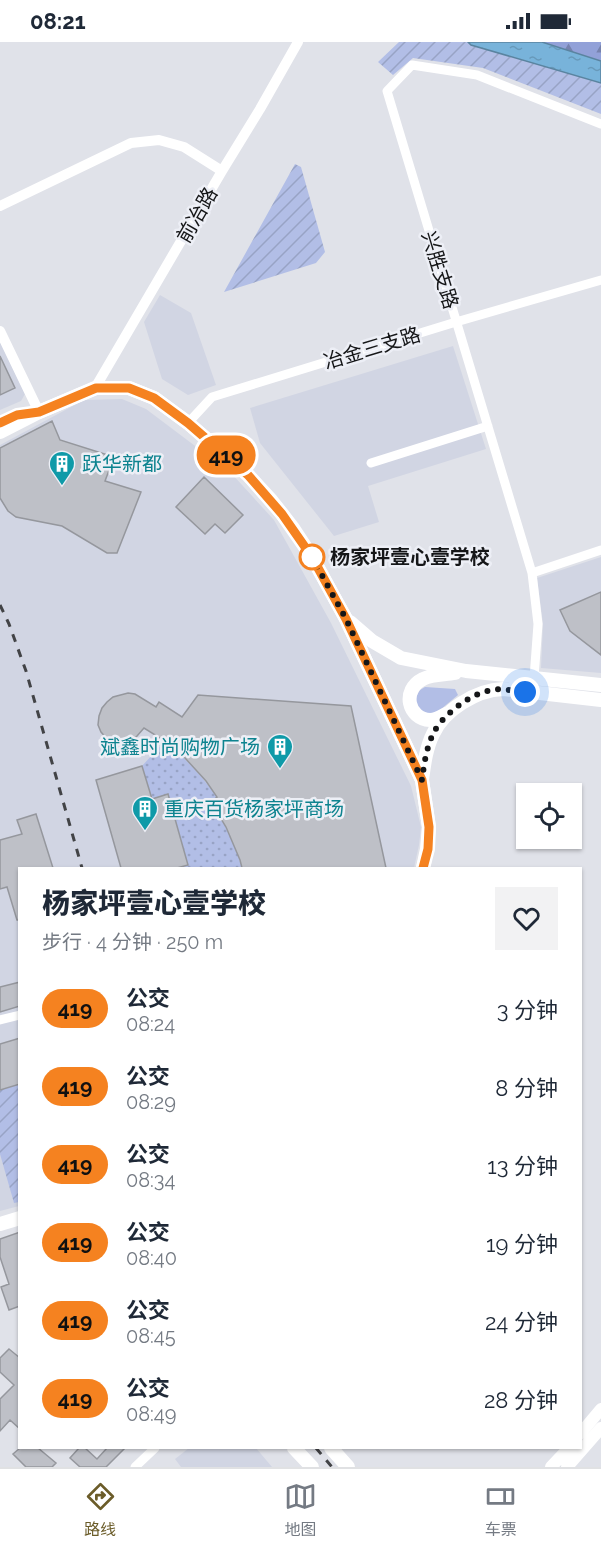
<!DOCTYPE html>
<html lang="zh">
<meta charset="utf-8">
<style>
:root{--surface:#fff;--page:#f2f2f3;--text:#1f2937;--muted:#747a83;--line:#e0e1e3;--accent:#6b5c29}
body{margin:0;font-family:Raleway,"Noto Sans SC",sans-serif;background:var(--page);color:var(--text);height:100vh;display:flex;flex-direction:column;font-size:22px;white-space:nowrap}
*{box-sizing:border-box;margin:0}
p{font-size:20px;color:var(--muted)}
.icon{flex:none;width:33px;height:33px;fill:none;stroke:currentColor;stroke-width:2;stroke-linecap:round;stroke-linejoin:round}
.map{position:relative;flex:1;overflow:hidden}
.side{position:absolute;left:18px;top:825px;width:564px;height:582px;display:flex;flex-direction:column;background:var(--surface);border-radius:0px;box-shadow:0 2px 4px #0004}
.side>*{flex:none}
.badge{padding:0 12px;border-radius:20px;font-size:21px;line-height:39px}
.controls{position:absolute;left:516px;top:741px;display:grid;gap:12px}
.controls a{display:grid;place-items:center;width:66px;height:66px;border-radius:0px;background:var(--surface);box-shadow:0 2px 4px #0004;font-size:30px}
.you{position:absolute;width:30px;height:30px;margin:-15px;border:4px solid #fff;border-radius:50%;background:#1a73e8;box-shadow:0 0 0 9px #1a73e833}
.map>.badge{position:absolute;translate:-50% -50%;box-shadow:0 0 0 3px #fff}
.round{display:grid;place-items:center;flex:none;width:63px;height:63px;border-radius:0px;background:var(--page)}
.head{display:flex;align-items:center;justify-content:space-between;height:102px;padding:0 24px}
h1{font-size:28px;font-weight:800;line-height:45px}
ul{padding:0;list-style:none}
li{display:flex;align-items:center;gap:18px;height:78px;padding:0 24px}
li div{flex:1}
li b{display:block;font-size:22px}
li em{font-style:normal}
li .badge{min-width:66px;font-weight:700;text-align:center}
.status{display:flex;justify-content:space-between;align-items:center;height:42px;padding:0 30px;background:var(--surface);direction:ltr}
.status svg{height:16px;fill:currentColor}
.tabs{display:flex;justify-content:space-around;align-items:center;height:84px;border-top:2px solid var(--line);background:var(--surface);font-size:16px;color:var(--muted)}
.tabs a{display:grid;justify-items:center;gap:3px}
.tabs .active{color:var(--accent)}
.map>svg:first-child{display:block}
</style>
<div class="status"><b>08:21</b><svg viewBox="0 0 49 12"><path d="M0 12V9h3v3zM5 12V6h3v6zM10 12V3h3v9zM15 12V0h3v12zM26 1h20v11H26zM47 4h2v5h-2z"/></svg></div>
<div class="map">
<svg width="601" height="1425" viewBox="0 0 601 1425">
<defs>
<pattern id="forest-firs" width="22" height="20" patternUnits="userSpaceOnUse" patternTransform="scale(1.5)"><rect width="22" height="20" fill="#92a1d8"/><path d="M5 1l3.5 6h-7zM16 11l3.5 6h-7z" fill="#7682ae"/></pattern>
<pattern id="park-dots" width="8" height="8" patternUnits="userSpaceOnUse" patternTransform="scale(1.5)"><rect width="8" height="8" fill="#b2bee6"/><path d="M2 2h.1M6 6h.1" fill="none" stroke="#98a3c5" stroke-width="1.8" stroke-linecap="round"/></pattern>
<pattern id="garden-furrows" width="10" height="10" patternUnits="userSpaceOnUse" patternTransform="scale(1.5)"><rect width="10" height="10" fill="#b2bee6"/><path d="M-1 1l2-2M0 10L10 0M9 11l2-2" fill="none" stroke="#98a3c5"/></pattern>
<pattern id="water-ripples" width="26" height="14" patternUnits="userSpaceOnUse" patternTransform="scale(1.5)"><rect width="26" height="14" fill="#78b3da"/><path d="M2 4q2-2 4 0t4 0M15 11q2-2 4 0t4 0" fill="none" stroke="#6799ba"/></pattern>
</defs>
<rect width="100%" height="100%" fill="#e0e2e9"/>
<!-- built -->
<path fill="#d1d5e3" d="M160,253L191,271L216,343L188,353L162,337L144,280Z
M0,299L25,352L21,359L0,368Z
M453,304L486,407L368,444L379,480L334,494L260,401L250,366Z
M122,357L146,367L231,431L274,478L331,581L411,744L421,785L419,803L414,826H20L19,1164L0,1169V403L84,358Z
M601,515V631L541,626L543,582L537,536Z
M189,1406H256L272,1425H181L175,1417Z"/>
<!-- grass -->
<path fill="#b2bee6" d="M425,645L455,647L458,653L434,673L421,670L414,658L420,648Z"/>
<!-- forest -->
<path fill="url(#forest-firs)" d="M541,0H601V20Z"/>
<!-- park -->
<path fill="url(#park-dots)" d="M165,699C185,716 202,734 217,755L211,760C224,781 236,803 242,826H177L188,823L168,753L152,757L142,724Z"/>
<!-- garden -->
<path fill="url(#garden-furrows)" d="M399,0H468L471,3L601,41V72L483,26L413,16L393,33L378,20Z
M295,122L301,125L325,210L316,221L224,250Z
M19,1042V1160L14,1161L0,1112V1048Z"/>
<!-- water -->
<path fill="url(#water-ripples)" stroke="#5a84a0" stroke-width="1.5" d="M468,0H542L601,19V41L471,3Z"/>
<!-- building -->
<path fill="#bec0c7" stroke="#95979d" stroke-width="1.5" d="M0,314L15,346L0,353Z
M52,379L60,398L114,415L105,439L141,450L117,511H107L62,484L16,475L8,469L0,456V406Z
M204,435L243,473L225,491L215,482L205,492L176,465Z
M601,550V613L570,589L560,568Z
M128,651L135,652L156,665L159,660L182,675L198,653L351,664L386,826H242L240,818L226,785L211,760L217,755L206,739L185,716L165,699L144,686L137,694L131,700L124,702H116L108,698L101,690L98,683L99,674L102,666L107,660L113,655Z
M142,724L152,757L168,752L188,823L177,826H121L96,738Z
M36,772L53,826H20V878H17L7,845L0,847V798L22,792L17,778Z
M20,940V964L0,970V945Z
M20,996V1042L0,1048V1002Z
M20,1190V1264L9,1268L1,1245L9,1242L0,1215V1197Z
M9,1307L20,1316V1387L10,1378L0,1389V1357L14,1343L0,1330V1316Z
M20,1406H38L56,1421L52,1425H26L13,1412Z
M79,1406H85L97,1417L107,1406H125L106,1425H80L70,1416Z"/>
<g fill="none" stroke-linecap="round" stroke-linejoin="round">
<!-- minor -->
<path stroke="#fff" stroke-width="9" d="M188,381L212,355L456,280L601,238
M371,421L488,384
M532,531L601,508
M534,636L538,582L532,531L387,49L412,23L477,33L601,82
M0,978L20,973
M135,1425L155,1406"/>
<!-- tertiary -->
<path stroke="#fff" stroke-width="10" d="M0,164L131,101L159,98L184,105L222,129
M0,289L39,370
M95,346L222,129L260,67L298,0"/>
<!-- secondary -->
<path stroke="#fff" stroke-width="12" d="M580,1392L601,1367
M551,1425L569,1406
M567,1425L601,1386"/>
<!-- primary -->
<path stroke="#fff" stroke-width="14" d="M0,390L39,370L95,346H129L154,356L188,381L248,433L271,458L293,486L312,515L346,577L422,738L429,785L427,807L423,826
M350,580L372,599L401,616L466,629L601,643
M448,671C442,674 437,678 430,678C408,677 401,648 423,637C432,632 445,633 455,631
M422,738C424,723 426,706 433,692C444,668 476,648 503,647L601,658
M0,1182L20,1176
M294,1406L312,1425
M331,1406L348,1425"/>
<!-- rail -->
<path stroke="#424346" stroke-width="3" stroke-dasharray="8 8" stroke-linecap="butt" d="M0,563L9,582L26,629L82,826
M316,1406L332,1425"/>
</g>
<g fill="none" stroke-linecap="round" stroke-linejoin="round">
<defs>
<path id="line" d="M0,381L17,373L39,370L96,346H129L154,356L188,381L248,433L282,472L312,515L346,577L422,738L429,785L428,807L423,826"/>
</defs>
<!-- line casing -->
<use href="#line" stroke="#fff" stroke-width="14"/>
<!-- line -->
<use href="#line" stroke="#f58220" stroke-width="9"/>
<!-- walk -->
<path stroke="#151618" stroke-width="6" stroke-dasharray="0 10.8" d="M312,515L346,577L422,738C424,723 426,707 433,692C442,673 471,651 492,648C503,646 514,649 525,650"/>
</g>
<!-- icons -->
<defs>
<symbol id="building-pin" viewBox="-11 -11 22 30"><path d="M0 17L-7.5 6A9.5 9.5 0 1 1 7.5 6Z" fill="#0f9aa8" stroke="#edeff6"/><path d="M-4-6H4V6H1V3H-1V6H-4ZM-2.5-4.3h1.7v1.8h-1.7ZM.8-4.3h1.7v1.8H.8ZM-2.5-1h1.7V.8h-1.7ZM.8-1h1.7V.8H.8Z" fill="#fff"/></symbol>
</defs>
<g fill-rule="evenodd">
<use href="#building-pin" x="47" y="407" width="30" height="40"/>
<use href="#building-pin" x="265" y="690" width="30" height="40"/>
<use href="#building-pin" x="130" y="752" width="30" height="40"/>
</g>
<!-- markers -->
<circle fill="#fff" stroke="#f58220" stroke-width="3" cx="312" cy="515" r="12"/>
<g text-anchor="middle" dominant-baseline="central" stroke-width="5" stroke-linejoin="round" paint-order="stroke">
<!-- street labels -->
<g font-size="20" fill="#151618" stroke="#edeff6">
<text transform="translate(197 173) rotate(-60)">前冶路</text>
<text transform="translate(440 228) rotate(73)">兴胜支路</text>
<text transform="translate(372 306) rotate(-17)">冶金三支路</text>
</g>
<!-- culture labels -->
<g font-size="20" fill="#0d838f" stroke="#edeff6" text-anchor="start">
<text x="82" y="422">跃华新都</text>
<text x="260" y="705" text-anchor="end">斌鑫时尚购物广场</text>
<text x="164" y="767">重庆百货杨家坪商场</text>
</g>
<!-- stop labels -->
<g font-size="20" font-weight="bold" fill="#151618" stroke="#edeff6" text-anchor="start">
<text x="330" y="515">杨家坪壹心壹学校</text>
</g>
</g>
</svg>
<div class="controls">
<a><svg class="icon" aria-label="locate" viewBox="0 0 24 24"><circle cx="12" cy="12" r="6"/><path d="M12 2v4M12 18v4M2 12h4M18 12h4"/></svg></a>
</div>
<div class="you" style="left:525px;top:650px"></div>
<b class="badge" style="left:226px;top:413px;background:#f58220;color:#111">419</b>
<section class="side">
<div class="head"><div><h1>杨家坪壹心壹学校</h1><p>步行 · 4 分钟 · 250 m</p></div><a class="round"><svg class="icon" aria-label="heart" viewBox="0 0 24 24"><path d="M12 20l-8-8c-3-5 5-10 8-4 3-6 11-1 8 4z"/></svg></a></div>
<ul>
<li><span class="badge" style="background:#f58220;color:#111">419</span><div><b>公交</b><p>08:24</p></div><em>3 分钟</em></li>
<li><span class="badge" style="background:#f58220;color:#111">419</span><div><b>公交</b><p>08:29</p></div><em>8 分钟</em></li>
<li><span class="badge" style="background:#f58220;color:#111">419</span><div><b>公交</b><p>08:34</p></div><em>13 分钟</em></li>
<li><span class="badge" style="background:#f58220;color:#111">419</span><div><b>公交</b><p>08:40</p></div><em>19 分钟</em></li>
<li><span class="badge" style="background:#f58220;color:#111">419</span><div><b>公交</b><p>08:45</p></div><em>24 分钟</em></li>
<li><span class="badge" style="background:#f58220;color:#111">419</span><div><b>公交</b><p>08:49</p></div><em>28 分钟</em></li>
</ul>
</section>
</div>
<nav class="tabs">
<a class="active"><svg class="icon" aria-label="directions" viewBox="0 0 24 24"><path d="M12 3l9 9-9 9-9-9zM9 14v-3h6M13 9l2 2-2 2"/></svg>路线</a>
<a><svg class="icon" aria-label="map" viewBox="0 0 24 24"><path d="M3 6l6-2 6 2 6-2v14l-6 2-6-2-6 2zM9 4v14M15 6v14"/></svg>地图</a>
<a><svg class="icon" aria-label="tickets" viewBox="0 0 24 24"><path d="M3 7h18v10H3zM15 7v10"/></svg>车票</a>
</nav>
